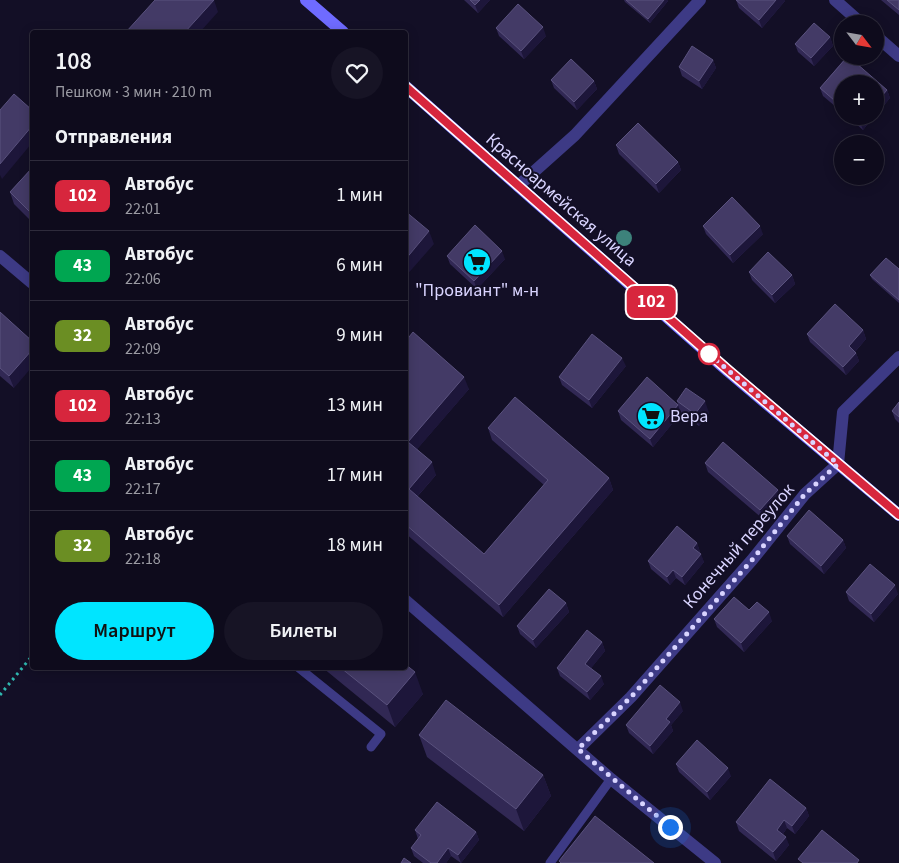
<!DOCTYPE html>
<html lang="ru">
<meta charset="utf-8">
<style>
:root{--surface:#0e0b1c;--page:#171425;--text:#f1f3f6;--muted:#9b9ba3;--line:#2e2b3b;--accent:#00e5ff}
body{margin:0;font-family:"Source Sans 3",sans-serif;background:var(--page);color:var(--text);height:100vh;display:flex;flex-direction:column;font-size:19px;white-space:nowrap}
*{box-sizing:border-box;margin:0}
p{font-size:16px;color:var(--muted)}
.icon{flex:none;width:28px;height:28px;fill:none;stroke:currentColor;stroke-width:2;stroke-linecap:round;stroke-linejoin:round}
.map{position:relative;flex:1;overflow:hidden}
.drawer{position:absolute;left:30px;top:30px;width:378px;height:640px;display:flex;flex-direction:column;background:var(--surface);border-radius:5px;box-shadow:0 2px 12px #0003,0 0 0 1px var(--line)}
.drawer>*{flex:none}
.badge{padding:0 10px;border-radius:8px;font-size:18px;line-height:32px}
.needle{width:32px;rotate:121deg}
.controls{position:absolute;left:834px;top:15px;display:grid;gap:10px}
.controls a{display:grid;place-items:center;width:50px;height:50px;border-radius:50%;background:var(--surface);box-shadow:0 2px 12px #0003,0 0 0 1px var(--line);font-size:25px}
.you{position:absolute;width:25px;height:25px;margin:-12px;border:4px solid #fff;border-radius:50%;background:#1a73e8;box-shadow:0 0 0 8px #1a73e833}
.map>.badge{position:absolute;translate:-50% -50%;box-shadow:0 0 0 2px #fff}
h2{padding:0 25px;font-size:19px;line-height:45px}
.round{display:grid;place-items:center;flex:none;width:52px;height:52px;border-radius:26px;background:var(--page)}
.head{display:flex;align-items:center;justify-content:space-between;height:85px;padding:0 25px}
h1{font-size:24px;font-weight:600;line-height:38px}
.cta{display:flex;gap:10px;margin-top:auto;padding:10px 25px}
.cta a{flex:1;height:58px;border-radius:30px;background:var(--accent);color:#111;font-size:20px;font-weight:600;line-height:58px;text-align:center}
.cta a+a{background:var(--page);color:var(--text)}
ul{padding:0;list-style:none}
li{display:flex;align-items:center;gap:15px;height:70px;padding:0 25px;border-top:1px solid var(--line)}
li div{flex:1}
li b{display:block;font-size:19px}
li em{font-style:normal}
li .badge{min-width:55px;font-weight:700;text-align:center}
.map>svg:first-child{display:block}
</style>
<div class="map">
<svg width="899" height="863" viewBox="0 0 899 863">
<rect width="100%" height="100%" fill="#130f26"/>
<g fill="none" stroke-linecap="round" stroke-linejoin="round">
<!-- path -->
<path stroke="#2fb8b0" stroke-width="3" stroke-dasharray="2.5 4" stroke-linecap="butt" d="M0,695L32,656"/>
<!-- service -->
<path stroke="#3d3a85" stroke-width="9" d="M299,668L381,734L371,747
M550,863L611,779"/>
<!-- minor -->
<path stroke="#3d3a85" stroke-width="12" d="M835,0L862,24
M875,35L899,56
M518,186L575,135L700,0
M578,749L631,697L752,560L805,494L838,464L843,412L899,357"/>
<!-- tertiary -->
<path stroke="#3d3a85" stroke-width="12" d="M0,256L32,283
M405,600L611,779L715,863"/>
<!-- secondary -->
<path stroke="#6f6bff" stroke-width="12" d="M306,0L343,32
M405,86L728,371L899,515"/>
</g>
<!-- trees -->
<circle fill="#3d827b" cx="624" cy="238" r="8"/>
<!-- wall -->
<path fill="#312854" d="M464,0H490L478,13Z
M624,0H668V1L650,23L625,2Z
M736,0H785V1L762,28L739,8Z
M881,0H899V15Z
M496,28L546,36L524,59L499,36Z
M830,37L833,46L814,66L798,52L795,44Z
M847,56L887,90L890,98L875,116V84H842V112L823,96L820,88Z
M713,60L716,68L702,89L682,76L679,67Z
M551,80L594,81L597,89L577,110L554,88Z
M847,116H874L863,130Z
M616,145L678,162L681,170L659,193L619,154Z
M32,168V222L14,204L10,192Z
M703,226L763,234L733,263L706,234Z
M447,256L505,259L477,289L450,264Z
M899,269V303L872,279L870,275Z
M749,272L792,275L795,284L775,303L752,280Z
M0,312L14,388L0,376Z
M863,330L866,339L855,352L856,353L859,361L846,375L810,342L807,334Z
M405,342L469,389L417,449L436,475L417,497L484,554L544,485L492,440L488,428L609,478L613,490L503,617L405,533Z
M626,366L592,408L562,385L559,377Z
M677,401L709,413L699,426L681,413L653,447L621,420L618,411L678,405Z
M899,402V423L895,419L892,411Z
M705,463L781,498L763,519L708,472Z
M787,536L843,540L846,548L824,574L790,544Z
M697,543L700,552H699L704,562L685,585L676,578L670,585L651,569L648,561Z
M846,592L898,594L874,622L849,601Z
M566,603L569,612L536,648L520,634L517,626Z
M749,610L772,621L744,652L717,627L714,619Z
M602,642L605,651L591,668L604,684L590,700L560,676L557,668Z
M323,668H405L423,694L395,727Z
M683,711L671,725L673,731L653,754L629,733L626,725Z
M419,735L543,775L551,796L524,831L427,757Z
M676,764L731,776L710,800L679,772Z
M806,808L809,816L795,834L787,828L783,834L789,845L776,861L739,831L736,822Z
M415,830L476,832L479,840L461,863L451,856L446,863H423L414,856L411,848L418,839Z"/>
<!-- shaded-wall -->
<path fill="#1d163a" d="M214,0L218,12L200,32H185Z
M480,0H490L478,13L475,5Z
M664,0H668V1L650,23L648,19Z
M776,0H785V1L762,28L759,20Z
M543,27L546,36L524,59L521,51Z
M830,37L833,46L814,66L811,58Z
M713,60L716,68L702,89L699,81Z
M594,81L597,89L577,110L574,102Z
M887,90L890,98L875,116V104Z
M864,116H874L863,130L860,122Z
M32,126V143L2,179L0,175V164Z
M678,162L681,170L659,193L656,184Z
M760,226L763,234L733,263L730,255Z
M429,231L434,244L405,277V260Z
M502,251L505,259L477,289L474,281Z
M792,275L795,284L775,303L772,295Z
M863,330L866,339L852,355L849,346Z
M32,350V367L14,388L9,376Z
M856,353L859,361L846,375L843,367Z
M622,358L626,366L592,408L589,400Z
M464,377L469,389L413,454L408,442Z
M705,401L709,413L699,426L695,414Z
M678,405L681,413L653,447L650,439Z
M432,462L436,475L413,501L409,489Z
M609,478L613,490L503,617L499,605Z
M778,490L781,498L763,519L760,510Z
M843,540L846,548L824,574L821,566Z
M697,543L700,552L696,556L693,548Z
M701,554L704,562L685,585L682,577Z
M673,570L676,578L670,585L667,577Z
M895,585L898,594L874,622L871,614Z
M566,603L569,612L536,648L533,640Z
M769,612L772,621L744,652L741,643Z
M602,642L605,651L588,672L585,664Z
M415,672L423,694L395,727L387,705Z
M601,676L604,684L590,700L587,692Z
M680,702L683,711L671,725L673,731L653,754L650,746L666,719Z
M728,768L731,776L710,800L707,792Z
M543,775L551,796L524,831L516,809Z
M806,808L809,816L795,834L792,826Z
M784,820L787,828L780,838L777,830Z
M476,832L479,840L461,863L458,855Z
M786,837L789,845L776,861L773,852Z
M448,848L451,856L446,863H437Z"/>
<!-- building -->
<path fill="#433a66" stroke="#5a527e" d="M155,0H214L185,32H126Z
M470,0H480L475,5Z
M626,0H664L648,19Z
M736,0H776L759,20Z
M887,0H899V10Z
M518,4L543,27L521,51L496,28Z
M814,23L830,37L811,58L795,44Z
M692,46L713,60L699,81L679,67Z
M848,56L887,90L875,104V84H842V107L820,88Z
M571,59L594,81L574,102L551,80Z
M14,94L32,110V126L0,164V110Z
M853,116H864L860,122Z
M638,123L678,162L656,184L616,145Z
M32,168V214L10,192Z
M732,197L760,226L730,255L703,226Z
M405,211L429,231L405,260Z
M475,225L502,251L474,281L447,256Z
M768,252L792,275L772,295L749,272Z
M886,258L899,269V300L870,275Z
M835,304L863,330L849,346L856,353L843,367L807,334Z
M0,312L32,341V350L9,376L0,368Z
M413,332L464,377L408,442L432,462L409,489L484,554L548,480L488,428L515,397L609,478L499,605L405,524V342Z
M592,334L622,358L589,400L559,377Z
M647,377L678,405L650,439L618,411Z
M686,388L705,401L695,414L677,401Z
M899,402V417L892,411Z
M723,442L778,490L760,510L705,463Z
M809,510L843,540L821,566L787,536Z
M677,526L697,543L693,548L701,554L682,577L673,570L667,577L648,561Z
M870,564L895,585L871,614L846,592Z
M549,589L566,603L533,640L517,626Z
M734,597L749,610L757,602L769,612L741,643L714,619Z
M587,630L602,642L585,664L601,676L587,692L557,668Z
M405,664L415,672L387,705L341,668H405Z
M660,685L680,702L666,719L670,722L650,746L626,725Z
M446,700L543,775L516,809L419,735Z
M697,740L728,768L707,792L676,764Z
M770,779L806,808L792,826L784,820L777,830L786,837L773,852L736,822Z
M437,802L476,832L458,855L448,848L437,863H431L411,848L421,835L415,830Z
M595,816L654,863H561L559,861Z
M822,830L859,860L857,863H803L798,859Z
M404,858L411,863H401Z"/>
<g fill="none" stroke-linecap="round" stroke-linejoin="round">
<defs>
<path id="line" d="M405,86L728,370L899,515"/>
</defs>
<!-- line casing -->
<use href="#line" stroke="#fff" stroke-width="11"/>
<!-- line -->
<use href="#line" stroke="#d7263d" stroke-width="8"/>
<!-- walk -->
<path stroke="#d9d4ff" stroke-width="5" stroke-dasharray="0 9" d="M670,827L578,749L631,697L752,560L805,494L838,464L709,354"/>
</g>
<!-- icons -->
<defs>
<symbol id="supermarket-disc" viewBox="-11 -11 22 22"><circle r="9.5" fill="#00e5ff" stroke="#130f26"/><path d="M-6-5.5h2.5l.6 2H6L4.5 2H-2.5L-4.4-4H-6ZM-1.5 3.2a1.3 1.3 0 1 0 .1 0ZM3 3.2a1.3 1.3 0 1 0 .1 0Z" fill="#111"/></symbol>
</defs>
<g fill-rule="evenodd">
<use href="#supermarket-disc" x="461" y="246" width="32" height="32"/>
<use href="#supermarket-disc" x="635" y="400" width="32" height="32"/>
</g>
<!-- markers -->
<circle fill="#fff" stroke="#d7263d" stroke-width="2.5" cx="709" cy="354" r="10"/>
<g text-anchor="middle" dominant-baseline="central" stroke-width="4" stroke-linejoin="round" paint-order="stroke">
<!-- street labels -->
<g font-size="18" fill="#d9d4ff" stroke="#130f26">
<text transform="translate(561 200) rotate(41)">Красноармейская улица</text>
<text transform="translate(739 546) rotate(-49)">Конечный переулок</text>
</g>
<!-- poi labels -->
<g font-size="18" fill="#d9d4ff" stroke="#130f26">
<text x="477" y="290">"Провиант" м-н</text>
<text x="670" y="416" text-anchor="start">Вера</text>
</g>
</g>
</svg>
<div class="controls">
<a><svg class="needle" viewBox="-14 -14 28 28"><path d="M0-13l5 13h-10z" fill="#e53935"/><path d="M0 13l5-13h-10z" fill="#9b9ba3"/></svg></a>
<a>+</a>
<a>−</a>
</div>
<div class="you" style="left:670px;top:827px"></div>
<b class="badge" style="left:651px;top:302px;background:#d7263d;color:#fff">102</b>
<section class="drawer">
<div class="head"><div><h1>108</h1><p>Пешком · 3 мин · 210 m</p></div><a class="round"><svg class="icon" aria-label="heart" viewBox="0 0 24 24"><path d="M12 20l-8-8c-3-5 5-10 8-4 3-6 11-1 8 4z"/></svg></a></div>
<h2>Отправления</h2>
<ul>
<li><span class="badge" style="background:#d7263d;color:#fff">102</span><div><b>Автобус</b><p>22:01</p></div><em>1 мин</em></li>
<li><span class="badge" style="background:#00a651;color:#fff">43</span><div><b>Автобус</b><p>22:06</p></div><em>6 мин</em></li>
<li><span class="badge" style="background:#6b8e23;color:#fff">32</span><div><b>Автобус</b><p>22:09</p></div><em>9 мин</em></li>
<li><span class="badge" style="background:#d7263d;color:#fff">102</span><div><b>Автобус</b><p>22:13</p></div><em>13 мин</em></li>
<li><span class="badge" style="background:#00a651;color:#fff">43</span><div><b>Автобус</b><p>22:17</p></div><em>17 мин</em></li>
<li><span class="badge" style="background:#6b8e23;color:#fff">32</span><div><b>Автобус</b><p>22:18</p></div><em>18 мин</em></li>
</ul>
<div class="cta"><a>Маршрут</a><a>Билеты</a></div>
</section>
</div>
